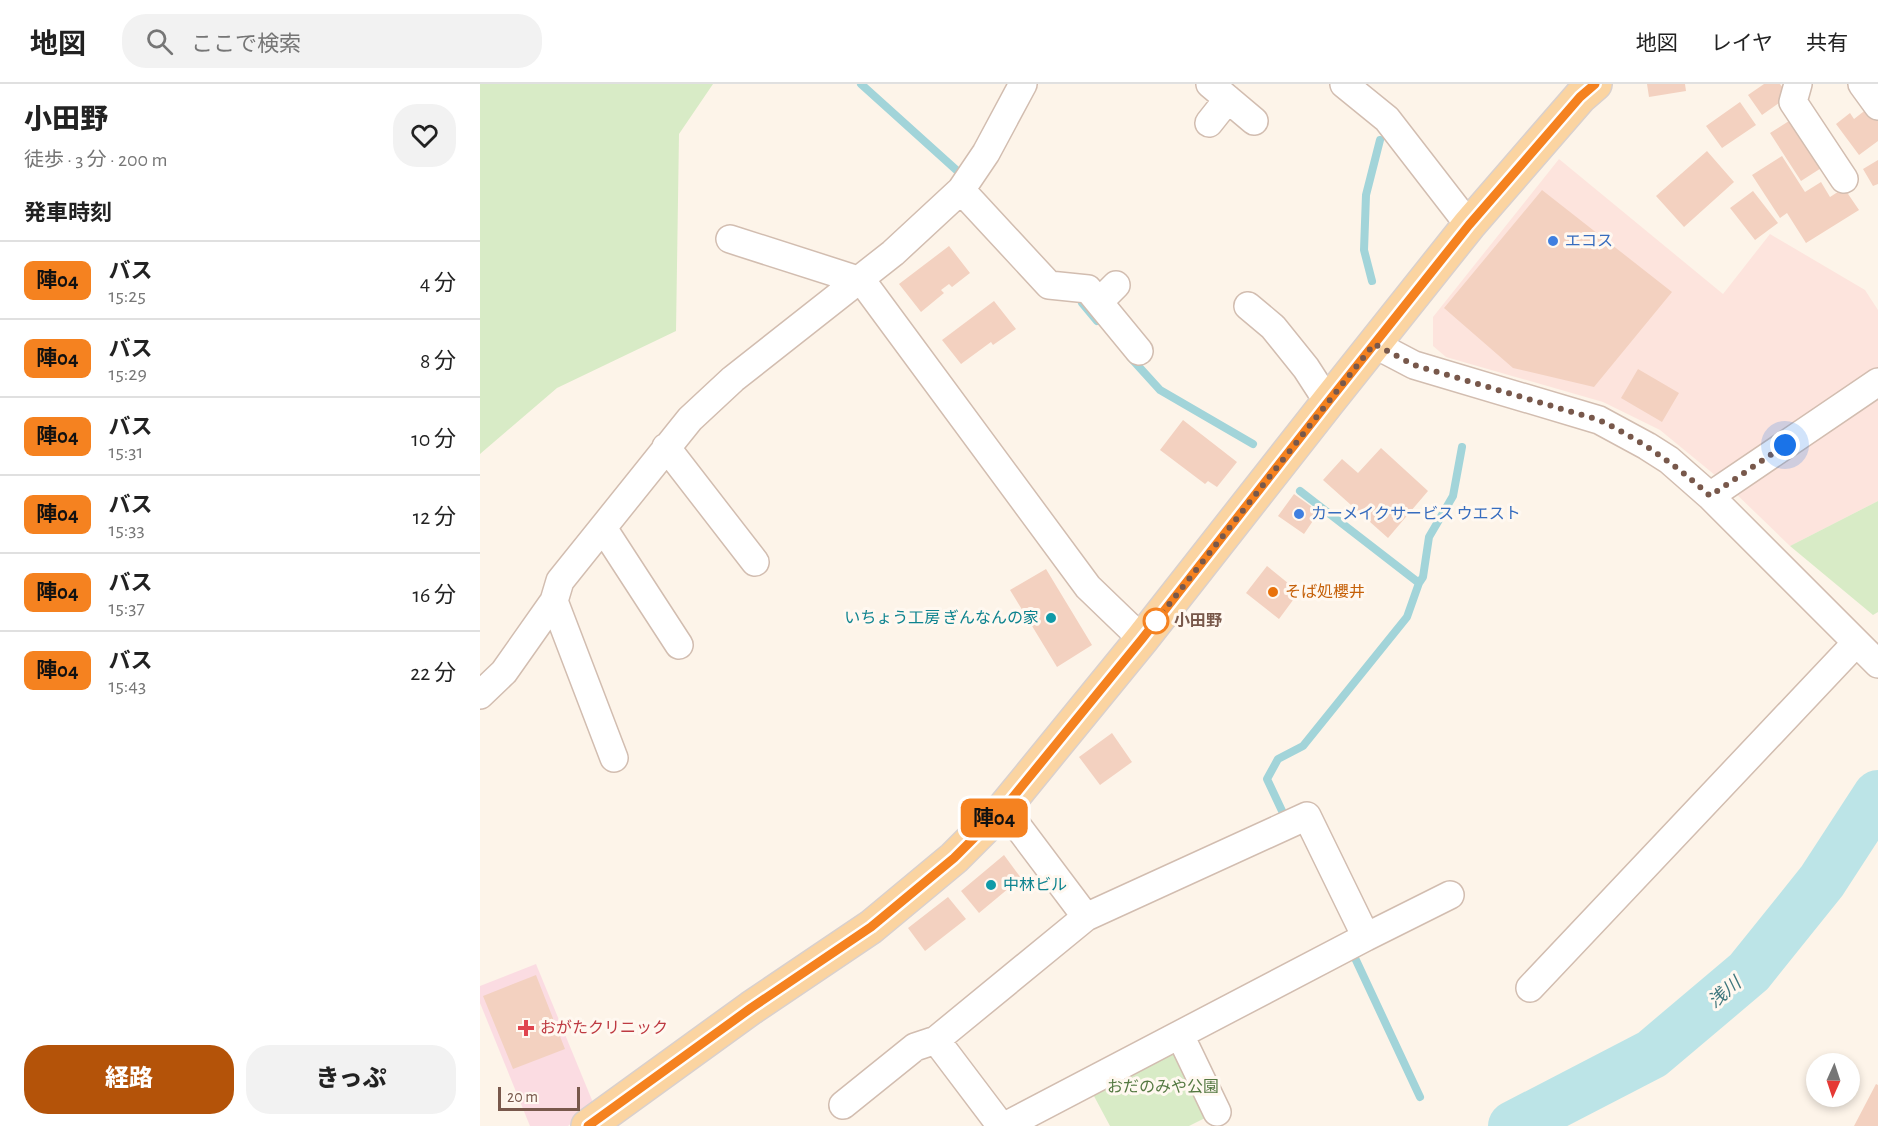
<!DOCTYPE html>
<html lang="ja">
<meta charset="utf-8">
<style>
:root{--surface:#fff;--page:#f2f2f2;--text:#222;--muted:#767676;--line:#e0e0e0;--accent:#b45309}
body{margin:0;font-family:"Alegreya Sans","Noto Sans JP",sans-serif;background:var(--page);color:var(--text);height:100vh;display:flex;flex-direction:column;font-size:22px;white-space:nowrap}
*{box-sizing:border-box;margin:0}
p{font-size:20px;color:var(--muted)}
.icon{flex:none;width:33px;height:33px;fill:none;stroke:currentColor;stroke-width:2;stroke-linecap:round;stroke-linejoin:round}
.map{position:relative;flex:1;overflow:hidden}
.details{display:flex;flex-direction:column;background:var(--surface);width:480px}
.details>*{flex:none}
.badge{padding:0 12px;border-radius:9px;font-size:21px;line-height:39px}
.needle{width:39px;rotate:183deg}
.fabs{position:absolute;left:1326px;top:969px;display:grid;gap:12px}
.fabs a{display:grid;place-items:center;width:54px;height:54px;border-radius:50%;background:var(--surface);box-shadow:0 3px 9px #0003;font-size:30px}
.scale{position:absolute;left:18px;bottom:15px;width:82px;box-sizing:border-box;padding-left:6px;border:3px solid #78584b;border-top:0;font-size:16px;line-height:21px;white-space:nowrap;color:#78584b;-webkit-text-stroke:4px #fff8f0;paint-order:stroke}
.you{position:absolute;width:30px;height:30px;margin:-15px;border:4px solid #fff;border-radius:50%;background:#1a73e8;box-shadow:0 0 0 9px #1a73e833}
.map>.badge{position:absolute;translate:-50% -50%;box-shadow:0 0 0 3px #fff}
h2{padding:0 24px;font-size:22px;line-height:54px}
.round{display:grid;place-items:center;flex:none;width:63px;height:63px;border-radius:24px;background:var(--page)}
.summary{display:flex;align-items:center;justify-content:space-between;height:102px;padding:0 24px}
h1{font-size:28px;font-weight:800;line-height:45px}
.action{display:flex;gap:12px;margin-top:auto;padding:12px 24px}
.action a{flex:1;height:69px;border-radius:24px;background:var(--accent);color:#fff;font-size:24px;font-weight:800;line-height:69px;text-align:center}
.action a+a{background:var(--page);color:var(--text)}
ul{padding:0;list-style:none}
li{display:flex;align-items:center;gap:18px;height:78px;padding:0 24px;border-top:2px solid var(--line)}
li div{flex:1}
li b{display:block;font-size:22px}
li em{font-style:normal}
li .badge{min-width:66px;font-weight:700;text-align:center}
header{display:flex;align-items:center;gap:36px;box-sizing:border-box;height:84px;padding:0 30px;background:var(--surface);border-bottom:2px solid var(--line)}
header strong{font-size:28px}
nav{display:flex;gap:33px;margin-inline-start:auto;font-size:21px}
.search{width:420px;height:54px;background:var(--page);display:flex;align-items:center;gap:15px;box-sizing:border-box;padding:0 21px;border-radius:24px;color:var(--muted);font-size:22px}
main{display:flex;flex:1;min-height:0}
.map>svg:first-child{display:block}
</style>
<header>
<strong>地図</strong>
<div class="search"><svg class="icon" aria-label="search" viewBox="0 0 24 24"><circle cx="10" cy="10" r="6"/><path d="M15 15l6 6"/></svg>ここで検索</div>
<nav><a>地図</a><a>レイヤ</a><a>共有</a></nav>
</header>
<main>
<section class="details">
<div class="summary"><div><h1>小田野</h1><p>徒歩 · 3 分 · 200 m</p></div><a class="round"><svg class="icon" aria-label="heart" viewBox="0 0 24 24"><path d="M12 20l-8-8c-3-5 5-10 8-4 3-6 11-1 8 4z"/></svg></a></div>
<h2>発車時刻</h2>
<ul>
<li><span class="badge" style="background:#f58220;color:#111">陣04</span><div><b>バス</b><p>15:25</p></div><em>4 分</em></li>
<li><span class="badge" style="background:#f58220;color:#111">陣04</span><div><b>バス</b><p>15:29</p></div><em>8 分</em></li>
<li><span class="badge" style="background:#f58220;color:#111">陣04</span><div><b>バス</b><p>15:31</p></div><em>10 分</em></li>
<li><span class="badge" style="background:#f58220;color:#111">陣04</span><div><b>バス</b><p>15:33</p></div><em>12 分</em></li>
<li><span class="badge" style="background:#f58220;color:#111">陣04</span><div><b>バス</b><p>15:37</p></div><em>16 分</em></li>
<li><span class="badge" style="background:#f58220;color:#111">陣04</span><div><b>バス</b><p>15:43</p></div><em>22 分</em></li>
</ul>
<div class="action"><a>経路</a><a>きっぷ</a></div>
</section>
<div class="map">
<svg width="1398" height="1042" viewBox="0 0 1398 1042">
<rect width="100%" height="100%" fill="#fdf4e9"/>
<!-- commercial -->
<path fill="#fde4dd" d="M1079,75L1243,210L1290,150L1385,206L1398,226V417L1310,462L1247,401L1180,346L1123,318L966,273L953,262V233Z"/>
<!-- medical -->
<path fill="#fbdce2" d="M56,880L114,1021L88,1042H50L0,919V902Z"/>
<!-- green -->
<path fill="#d8ebc6" d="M0,0H233L199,50L196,247L77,304L0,370Z
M1398,417V528L1393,531L1310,462Z
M685,959L707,964L737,1028L709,1042H630L607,999Z"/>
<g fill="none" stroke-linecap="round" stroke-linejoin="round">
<!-- stream -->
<path stroke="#a2d4d9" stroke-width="8" d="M381,0L483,92
M892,197L884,166L886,111L900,56
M602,219L617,237
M650,273L680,306L773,360
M820,407L939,499
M803,729L787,695L798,675L823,662L927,533L939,499L943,493L949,453L973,412L982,363
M875,874L940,1013"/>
<!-- river -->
<path stroke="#bce4e7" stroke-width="50" d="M1033,1042L1172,970L1269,888L1342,797L1398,711"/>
</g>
<!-- building -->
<path fill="#f3d1c0" d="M1167,0H1205L1206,7L1169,13Z
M1284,0H1300L1309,12L1282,31L1268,11Z
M1260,18L1276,41L1242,64L1226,42Z
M1392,21L1398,28V57L1379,71L1356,40L1370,29L1374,35Z
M1309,37L1323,59L1333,53L1349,79L1321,97L1290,49Z
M1227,67L1254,98L1204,143L1176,112Z
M1302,72L1325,108L1341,98L1350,113L1364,104L1379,126L1326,159L1307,129L1300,134L1272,91Z
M1398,76V100L1393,102L1383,85Z
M1062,106L1192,208L1114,303L1033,284L964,224Z
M1273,107L1298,139L1275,156L1250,124Z
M469,162L490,189L472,203L469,200L461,206L464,209L441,228L419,200Z
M514,217L536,245L513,261L511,258L481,280L462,256Z
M1158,285L1199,309L1182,338L1141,314Z
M703,336L757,378L737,403L728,397L725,400L680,366Z
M901,364L948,407L908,454L843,396L862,375L878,389Z
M814,410L839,428L824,450L798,432Z
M787,482L819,508L799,535L766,509Z
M566,485L612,561L577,583L530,506Z
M632,649L652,678L620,701L599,673Z
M524,771L541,794L499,829L481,807Z
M468,813L486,835L445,867L428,844Z
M56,891L85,965L33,985L3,912Z
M1396,1000L1398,1001V1042H1374Z"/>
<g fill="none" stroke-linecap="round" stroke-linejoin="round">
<defs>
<path id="minor" d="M730,0L774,37
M864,0L907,35L989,141
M1318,0L1313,18L1364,95
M1382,0L1398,22
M729,39L748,15
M481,106L569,201L608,205L659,267
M250,155L378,196L388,205L608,503L662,555
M619,218L636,201
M768,222L793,243L826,284L848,318
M894,260L934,281L1119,336L1167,362L1189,376L1230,412L1398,580
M186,363L275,478
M1230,412L1398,298
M123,444L199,561
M74,517L134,674
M0,611L24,588L74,517L80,497L210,335L253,295L413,169L481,106L506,69L543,0
M524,724L606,833
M886,853L970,811
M1050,904L1376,559
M700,951L737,1028
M456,956L521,1042
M363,1021L435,963L456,956L606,833L827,732L886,853L525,1042"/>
<path id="major" d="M108,1042L271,924L391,843L474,774L524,724L662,555L848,318L989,141L1100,13L1115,0"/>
</defs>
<!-- minor casing -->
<use href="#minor" stroke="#d2bdb0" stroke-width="30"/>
<!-- major casing -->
<use href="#major" stroke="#d9d0cd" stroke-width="36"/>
<!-- minor -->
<use href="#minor" stroke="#fff" stroke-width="27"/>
<!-- major -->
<use href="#major" stroke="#fbd4a1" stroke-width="33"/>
</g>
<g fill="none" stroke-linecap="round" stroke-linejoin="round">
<defs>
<path id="line" d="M108,1042L271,924L391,843L474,774L524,724L662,555L848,318L989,141L1100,13L1115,0"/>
</defs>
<!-- line casing -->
<use href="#line" stroke="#fff" stroke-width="14"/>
<!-- line -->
<use href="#line" stroke="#f58220" stroke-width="9"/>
<!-- walk -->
<path stroke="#78584b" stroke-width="6" stroke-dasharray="0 10.8" d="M676,537L894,260L934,281L1119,336C1161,356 1196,381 1230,412L1305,361"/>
</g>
<!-- markers -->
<g fill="#3f7fe0" stroke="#fff8f0" stroke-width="2">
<circle cx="1073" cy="157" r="6"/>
<circle cx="819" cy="430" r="6"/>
</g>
<circle fill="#e8710a" stroke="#fff8f0" stroke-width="2" cx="793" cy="508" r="6"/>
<g fill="#0f9aa8" stroke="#fff8f0" stroke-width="2">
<circle cx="571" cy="534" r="6"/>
<circle cx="511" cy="801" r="6"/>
</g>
<circle fill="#fff" stroke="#f58220" stroke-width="3" cx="676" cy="537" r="12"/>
<path fill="#e0444e" stroke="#fff8f0" stroke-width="2" d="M43 935h6v6h6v6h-6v6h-6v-6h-6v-6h6z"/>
<g text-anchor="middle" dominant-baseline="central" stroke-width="6" stroke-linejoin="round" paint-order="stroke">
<!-- shop labels -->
<g font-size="16" fill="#366cbe" stroke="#fff8f0" text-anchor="start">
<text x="1085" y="157">エコス</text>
<text x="831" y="430">カーメイクサービス ウエスト</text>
</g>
<!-- food labels -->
<g font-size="16" fill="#c56008" stroke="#fff8f0" text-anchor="start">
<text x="805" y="508">そば処櫻井</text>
</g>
<!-- culture labels -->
<g font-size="16" fill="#0d838f" stroke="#fff8f0" text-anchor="end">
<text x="559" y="534">いちょう工房 ぎんなんの家</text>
<text x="523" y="801" text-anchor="start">中林ビル</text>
</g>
<!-- stop labels -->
<g font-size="16" font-weight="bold" fill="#78584b" stroke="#fff8f0" text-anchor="start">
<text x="694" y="537">小田野</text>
</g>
<!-- health labels -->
<g font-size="16" fill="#be3a42" stroke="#fff8f0" text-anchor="start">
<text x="60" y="944">おがたクリニック</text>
</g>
<!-- park labels -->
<g font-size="16" fill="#547841" stroke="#fff8f0">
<text x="683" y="1003">おだのみや公園</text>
</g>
<!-- water labels -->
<g font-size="18" font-style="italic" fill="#3f777d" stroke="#fff8f0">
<text transform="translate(1245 909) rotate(-40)">浅川</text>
</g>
</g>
</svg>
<div class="fabs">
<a><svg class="needle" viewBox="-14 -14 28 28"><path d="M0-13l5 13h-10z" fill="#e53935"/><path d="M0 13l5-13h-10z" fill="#767676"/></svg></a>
</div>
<div class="scale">20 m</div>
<div class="you" style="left:1305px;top:361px"></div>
<b class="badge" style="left:514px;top:734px;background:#f58220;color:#111">陣04</b>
</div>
</main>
